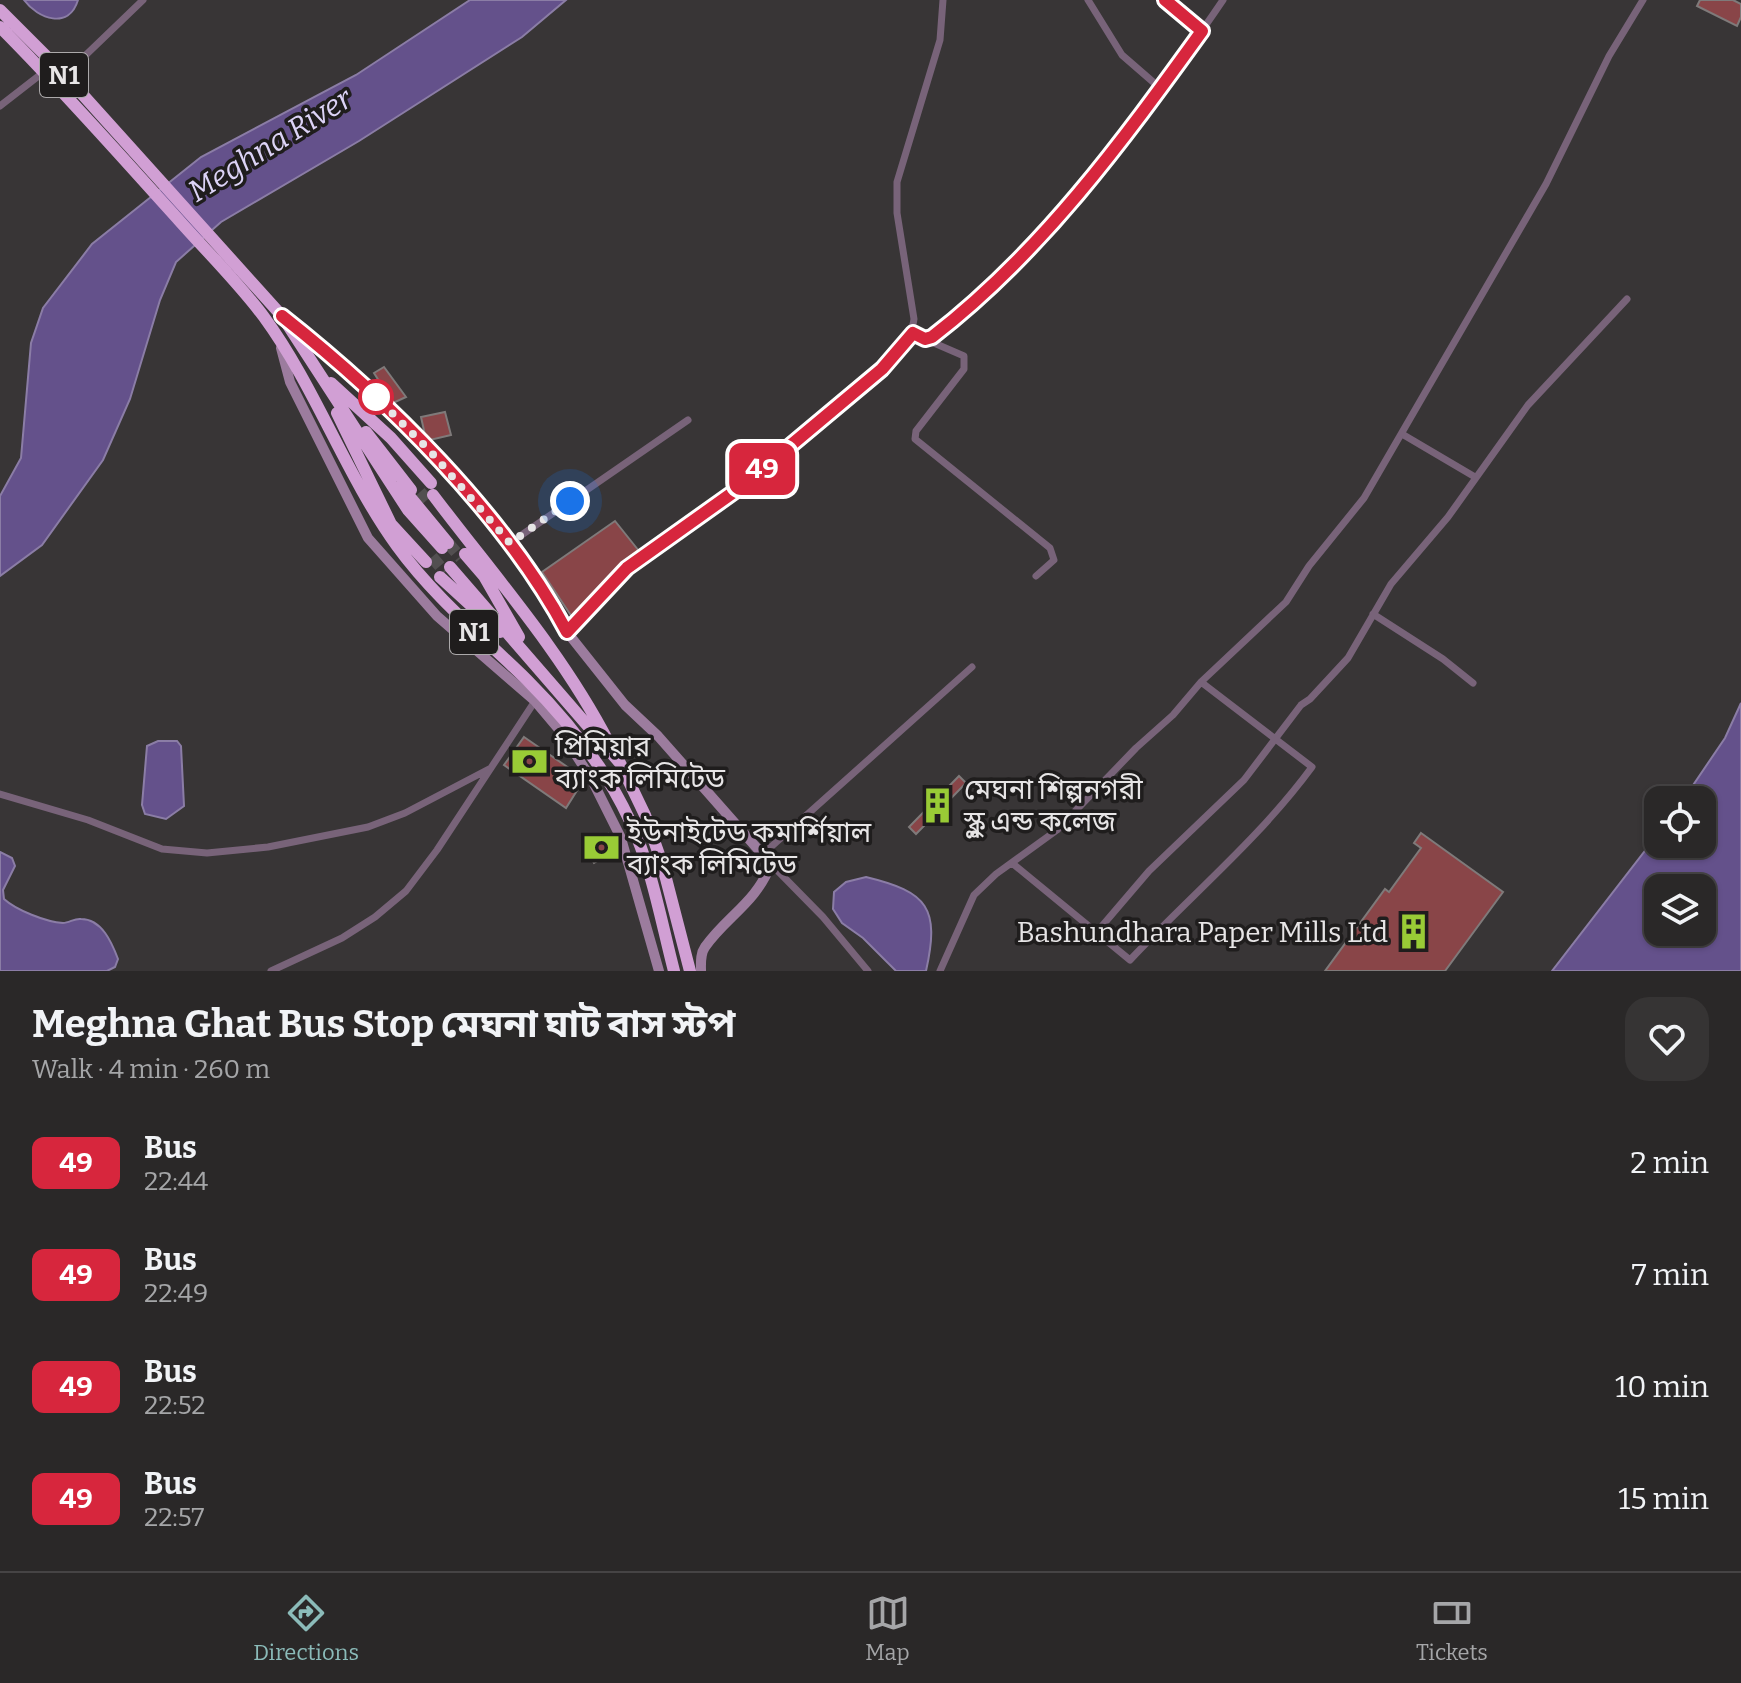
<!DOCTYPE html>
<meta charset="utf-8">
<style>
:root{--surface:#2a2828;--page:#363434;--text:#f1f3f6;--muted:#a5a6a8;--line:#464445;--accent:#8bbbb9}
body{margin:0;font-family:Bitter,"Noto Sans Bengali",serif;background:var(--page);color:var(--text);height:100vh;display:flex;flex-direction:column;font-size:30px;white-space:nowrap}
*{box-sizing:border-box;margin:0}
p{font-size:26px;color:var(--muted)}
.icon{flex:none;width:44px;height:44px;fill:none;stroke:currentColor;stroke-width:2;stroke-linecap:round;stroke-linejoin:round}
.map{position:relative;height:971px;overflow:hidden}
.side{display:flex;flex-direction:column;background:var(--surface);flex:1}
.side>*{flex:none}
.badge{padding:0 16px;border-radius:12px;font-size:28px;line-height:52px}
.fabs{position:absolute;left:1644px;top:786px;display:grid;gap:16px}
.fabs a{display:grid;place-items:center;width:72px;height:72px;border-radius:16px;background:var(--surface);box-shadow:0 2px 6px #0004,0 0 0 2px var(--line);font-size:40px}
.you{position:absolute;width:40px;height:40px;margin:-20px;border:6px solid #fff;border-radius:50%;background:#1a73e8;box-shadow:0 0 0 12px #1a73e833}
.map>.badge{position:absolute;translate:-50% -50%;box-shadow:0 0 0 4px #fff}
.round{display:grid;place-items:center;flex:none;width:84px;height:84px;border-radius:24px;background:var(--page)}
.summary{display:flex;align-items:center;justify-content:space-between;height:136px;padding:0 32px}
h1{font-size:38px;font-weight:700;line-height:60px}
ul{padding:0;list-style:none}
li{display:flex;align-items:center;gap:24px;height:112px;padding:0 32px}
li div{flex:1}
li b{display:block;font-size:30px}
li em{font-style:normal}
li .badge{min-width:88px;font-weight:700;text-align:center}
.dock{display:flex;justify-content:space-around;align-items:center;height:112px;border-top:2px solid var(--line);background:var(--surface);font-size:22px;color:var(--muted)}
.dock a{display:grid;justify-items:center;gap:4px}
.dock .selected{color:var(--accent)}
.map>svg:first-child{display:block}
</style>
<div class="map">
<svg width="1741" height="971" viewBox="0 0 1741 971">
<rect width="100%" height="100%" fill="#383536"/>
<!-- water -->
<path fill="#64518b" stroke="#8b7da6" stroke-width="2" fill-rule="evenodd" d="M24,0H78C69,30 38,19 24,0Z
M470,0H566L522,37L359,141L221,222L176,262L160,300L130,399L103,460L42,545L0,576V496L21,458L31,343L43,308L92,244L201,157L356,75Z
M1741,703V971H1552L1658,834V844H1702V800H1683L1725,738ZM1702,888V932H1658V888Z
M158,741H177L181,746L184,806L166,819L145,814L142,805L147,746Z
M0,852L12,858L15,866L3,890L4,899C16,910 46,922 63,923C69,923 75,918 81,919C102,919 112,943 118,959L115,967L107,971H0Z
M866,877C928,892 940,908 926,971H896L863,938L842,923L833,909L834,892L846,882Z"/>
<!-- building -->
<path fill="#894548" stroke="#7f7a7a" stroke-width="2" d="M1700,0H1733L1741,4V17L1737,26L1697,6Z
M384,367L406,397L393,403L374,373Z
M445,412L451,435L430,440L425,435L421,417Z
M615,521L639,551L610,576L572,617L542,572Z
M524,737L579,775L583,781L566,808L504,765Z
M959,776L966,783L916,834L909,827Z
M1421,833L1503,892L1445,971H1325L1385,889L1389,892L1421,848L1414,843Z
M608,834L616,850L594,863L585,848Z"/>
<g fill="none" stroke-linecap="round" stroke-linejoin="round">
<!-- highway-tunnel -->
<path stroke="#524f50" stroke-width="12" stroke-dasharray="12 6" stroke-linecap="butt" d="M420,492L427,500
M448,543L461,558
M432,557L445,572"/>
<!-- street -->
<path stroke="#786379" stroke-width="7" d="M1088,0L1122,55L1160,88
M1165,0L1202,31
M65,75L143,0
M0,106L45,71
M913,333L925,339L932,337C1009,280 1067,209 1125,134C1159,90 1192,46 1223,0
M927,340L964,356V369L916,431L915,439L1050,548L1054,560L1036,576
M1402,434L1475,477
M510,543L688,420
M1373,614L1443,659L1473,683
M567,632C588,610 608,584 631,565C683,523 909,376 914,319L897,213V182L940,40L943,0
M0,794L88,820L162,849L207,853L268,847L368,827L405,813L489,769
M762,855L972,667
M1012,863L1130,960C1191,895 1259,839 1312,767L1201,682
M771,864L823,917L868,971
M1096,933L1149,871L1244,780L1301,705L1310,699L1348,658L1391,584L1448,517L1528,405L1627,299
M271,971L342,938L375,917L406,891L437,850L535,701
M940,971L974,895L996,874L1057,830L1136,748L1173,715L1201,682L1286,602L1309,566L1364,498L1546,184L1609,56L1643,0"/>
<!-- secondary -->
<path stroke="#9c7c9e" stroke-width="10" d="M288,321L340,361L430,451L490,519L543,587L567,632L625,705L658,736L771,864C756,903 727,916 705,947C700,954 701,963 701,971
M281,348L290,382L368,538L437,616L535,701L562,733L592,780L621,838L659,971"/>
<!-- highway -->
<path stroke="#d19fd4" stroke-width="12" d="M0,10L65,75L282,316L408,510L442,548
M0,27C61,88 118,153 176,217C205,250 238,282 264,317C316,388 345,474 397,546C434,597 482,636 527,680C567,720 606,769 630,821C652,868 661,921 674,971
M331,383L391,438L431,483
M337,413L391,524L426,562
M366,432L411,490
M401,486L448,543
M433,495C495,577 562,652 609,743
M465,554L484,576L519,637
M450,567L620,763L645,815L662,863L690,971
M440,577L500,632"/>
</g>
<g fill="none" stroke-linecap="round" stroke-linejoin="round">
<defs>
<path id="line" d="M282,316C386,398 505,515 567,632L627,568L738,489L784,451L882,369L913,333L925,339L932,337C1041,253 1122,142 1202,31L1165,0"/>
</defs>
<!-- line casing -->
<use href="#line" stroke="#fff" stroke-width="18"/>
<!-- line -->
<use href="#line" stroke="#d7263d" stroke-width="12"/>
<!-- walk -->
<path stroke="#e7e5e6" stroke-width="8" stroke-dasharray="0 14.4" d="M376,397L369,390L430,451L510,543L570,501"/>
</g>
<!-- icons -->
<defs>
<symbol id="bank-bare" viewBox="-9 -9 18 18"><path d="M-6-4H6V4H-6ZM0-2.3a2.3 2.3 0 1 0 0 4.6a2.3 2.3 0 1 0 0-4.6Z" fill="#99cb36" stroke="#1f1d1d" stroke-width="2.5" paint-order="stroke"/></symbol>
<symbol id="building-bare" viewBox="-9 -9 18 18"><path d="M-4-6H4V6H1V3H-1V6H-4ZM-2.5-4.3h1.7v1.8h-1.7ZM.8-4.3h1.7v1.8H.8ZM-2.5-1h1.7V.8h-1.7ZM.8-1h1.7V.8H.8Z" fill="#99cb36" stroke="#1f1d1d" stroke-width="2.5" paint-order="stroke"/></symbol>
</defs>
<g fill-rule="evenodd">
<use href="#bank-bare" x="504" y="736" width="51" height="51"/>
<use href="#building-bare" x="912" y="780" width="51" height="51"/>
<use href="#bank-bare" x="576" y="822" width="51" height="51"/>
<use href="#building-bare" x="1388" y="906" width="51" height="51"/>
</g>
<!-- markers -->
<circle fill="#fff" stroke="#d7263d" stroke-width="4" cx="376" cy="397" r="16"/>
<g text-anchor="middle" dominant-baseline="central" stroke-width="7" stroke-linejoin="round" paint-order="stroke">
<!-- shield labels -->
<g fill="#1f1d1d" stroke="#aba9aa" stroke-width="2">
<rect x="40" y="53" width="48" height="44" rx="6"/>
<rect x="450" y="610" width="48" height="44" rx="6"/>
</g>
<g font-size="26" font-weight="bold" fill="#e7e5e6">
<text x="64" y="75">N1</text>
<text x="474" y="632">N1</text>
</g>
<!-- poi labels -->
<g font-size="28" fill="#e7e5e6" stroke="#1f1d1d" text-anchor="start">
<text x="555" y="746">প্রিমিয়ার<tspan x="555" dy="32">ব্যাংক লিমিটেড</tspan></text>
<text x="964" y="789">মেঘনা শিল্পনগরী<tspan x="964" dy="32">স্কুল এন্ড কলেজ</tspan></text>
<text x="627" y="832">ইউনাইটেড কমার্শিয়াল<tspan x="627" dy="32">ব্যাংক লিমিটেড</tspan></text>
<text x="1388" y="932" text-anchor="end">Bashundhara Paper Mills Ltd</text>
</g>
<!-- water labels -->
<g font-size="30" font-style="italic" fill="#dcd3f6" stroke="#1f1d1d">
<text transform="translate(270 145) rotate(-32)">Meghna River</text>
</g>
</g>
</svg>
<div class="fabs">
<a><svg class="icon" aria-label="locate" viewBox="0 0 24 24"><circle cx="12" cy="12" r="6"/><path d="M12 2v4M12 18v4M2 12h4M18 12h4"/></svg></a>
<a><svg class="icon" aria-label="layers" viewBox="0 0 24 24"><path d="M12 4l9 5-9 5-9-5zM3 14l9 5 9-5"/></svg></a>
</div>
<div class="you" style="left:570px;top:501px"></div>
<b class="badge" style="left:762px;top:469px;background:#d7263d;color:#fff">49</b>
</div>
<section class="side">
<div class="summary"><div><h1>Meghna Ghat Bus Stop মেঘনা ঘাট বাস স্টপ</h1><p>Walk · 4 min · 260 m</p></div><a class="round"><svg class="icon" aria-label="heart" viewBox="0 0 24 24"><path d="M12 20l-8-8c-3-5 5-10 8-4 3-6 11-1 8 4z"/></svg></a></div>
<ul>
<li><span class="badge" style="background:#d7263d;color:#fff">49</span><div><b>Bus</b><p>22:44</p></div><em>2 min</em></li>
<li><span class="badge" style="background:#d7263d;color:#fff">49</span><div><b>Bus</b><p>22:49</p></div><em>7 min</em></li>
<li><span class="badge" style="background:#d7263d;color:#fff">49</span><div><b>Bus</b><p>22:52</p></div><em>10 min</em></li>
<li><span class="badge" style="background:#d7263d;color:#fff">49</span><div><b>Bus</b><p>22:57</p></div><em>15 min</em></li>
</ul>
</section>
<nav class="dock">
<a class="selected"><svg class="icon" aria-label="directions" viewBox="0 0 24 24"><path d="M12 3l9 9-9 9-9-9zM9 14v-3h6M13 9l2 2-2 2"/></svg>Directions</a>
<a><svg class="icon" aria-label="map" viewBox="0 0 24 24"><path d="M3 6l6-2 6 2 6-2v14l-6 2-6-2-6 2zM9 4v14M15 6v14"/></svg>Map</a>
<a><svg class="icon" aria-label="tickets" viewBox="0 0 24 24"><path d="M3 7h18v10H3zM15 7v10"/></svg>Tickets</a>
</nav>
